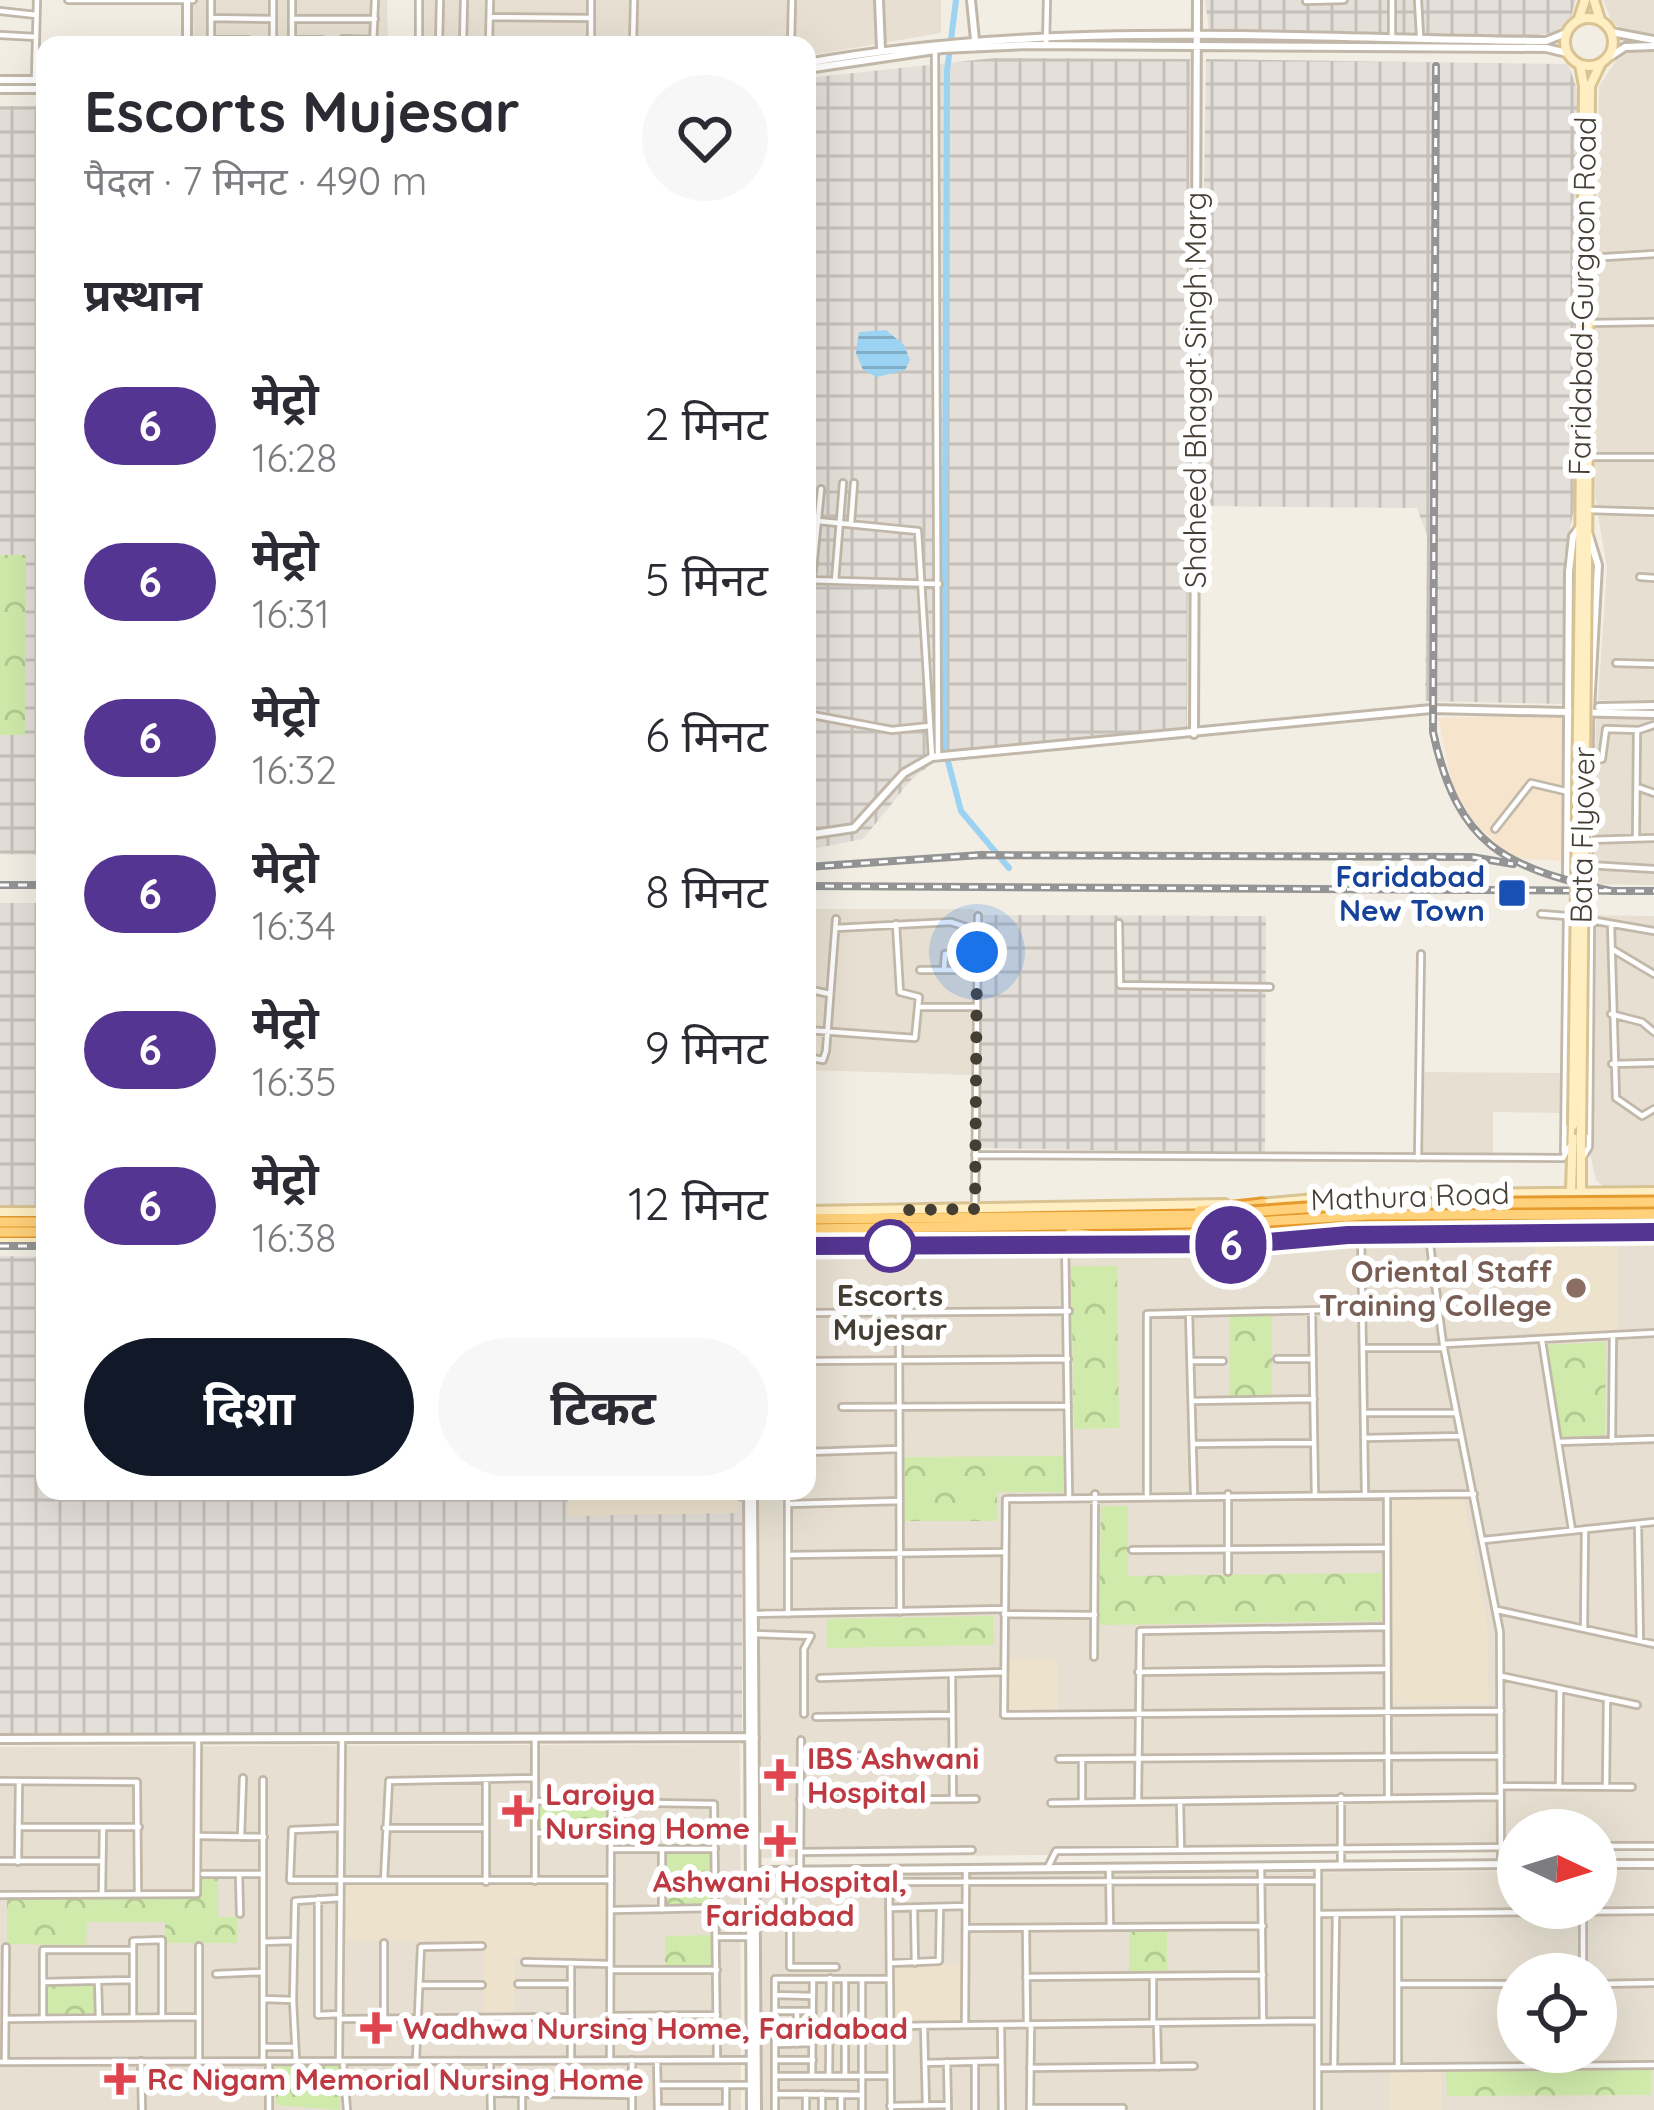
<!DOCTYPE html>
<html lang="hi">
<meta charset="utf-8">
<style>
:root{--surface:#fff;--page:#f7f7f7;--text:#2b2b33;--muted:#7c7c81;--accent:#111827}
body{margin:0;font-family:Quicksand,"Noto Sans Devanagari",sans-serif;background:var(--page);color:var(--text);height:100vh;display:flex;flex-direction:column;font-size:45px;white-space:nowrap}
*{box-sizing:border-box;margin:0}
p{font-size:39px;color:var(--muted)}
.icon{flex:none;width:66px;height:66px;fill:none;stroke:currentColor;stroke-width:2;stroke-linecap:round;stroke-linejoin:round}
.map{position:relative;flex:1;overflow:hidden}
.details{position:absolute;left:36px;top:36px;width:780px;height:1464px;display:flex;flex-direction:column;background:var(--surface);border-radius:24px;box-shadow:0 12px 48px #0002}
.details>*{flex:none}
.badge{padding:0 24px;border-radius:39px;font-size:42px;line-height:78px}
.needle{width:78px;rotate:94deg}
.tools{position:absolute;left:1497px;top:1809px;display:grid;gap:24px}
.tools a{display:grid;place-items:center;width:120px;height:120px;border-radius:50%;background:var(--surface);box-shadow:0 12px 48px #0002;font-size:60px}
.you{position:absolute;width:60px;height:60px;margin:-30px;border:9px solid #fff;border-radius:50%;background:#1a73e8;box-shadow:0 0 0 18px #1a73e833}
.map>.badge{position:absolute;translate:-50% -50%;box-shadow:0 0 0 6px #fff}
h2{padding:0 48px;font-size:45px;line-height:108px}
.round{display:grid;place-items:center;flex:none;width:126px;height:126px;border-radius:63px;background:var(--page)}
.overview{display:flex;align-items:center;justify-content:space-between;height:204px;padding:0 48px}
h1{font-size:57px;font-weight:700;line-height:90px}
.button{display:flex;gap:24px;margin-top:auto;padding:24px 48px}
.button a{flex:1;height:138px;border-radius:72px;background:var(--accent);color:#fff;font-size:48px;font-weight:700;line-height:138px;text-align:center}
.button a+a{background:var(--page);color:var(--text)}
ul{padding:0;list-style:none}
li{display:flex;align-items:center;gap:36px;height:156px;padding:0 48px}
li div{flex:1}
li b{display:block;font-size:45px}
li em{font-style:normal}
li .badge{min-width:132px;font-weight:700;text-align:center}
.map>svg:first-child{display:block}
</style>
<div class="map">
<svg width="1654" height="2110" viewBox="0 0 1654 2110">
<defs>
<pattern id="industrial-grid" width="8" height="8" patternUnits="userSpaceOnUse" patternTransform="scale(3)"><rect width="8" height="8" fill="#e5dfd9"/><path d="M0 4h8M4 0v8" fill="none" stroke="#c6c0bb"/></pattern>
<pattern id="park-crowns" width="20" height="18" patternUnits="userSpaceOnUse" patternTransform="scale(3)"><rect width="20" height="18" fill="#cfeaaa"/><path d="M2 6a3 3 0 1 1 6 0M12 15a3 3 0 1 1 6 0" fill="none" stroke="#b3ca93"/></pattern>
<pattern id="water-rules" width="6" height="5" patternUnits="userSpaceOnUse" patternTransform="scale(3)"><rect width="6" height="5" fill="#9cd3f3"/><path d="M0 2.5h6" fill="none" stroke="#81adc6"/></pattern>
</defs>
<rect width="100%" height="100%" fill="#f3eee4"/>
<!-- residential -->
<path fill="#e7e0d2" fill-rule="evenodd" d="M193,0H387L388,45H194Z
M422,0H941V33L807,56V45H422Z
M1603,0H1654V36L1629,34L1612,22Z
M1634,51H1654V700H1598L1607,568L1595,497L1599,86L1620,55Z
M1596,717H1654V885L1594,884Z
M807,909H975L973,1075L807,1070Z
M1593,915L1654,916V1193H1611L1596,1180L1590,1154Z
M1424,1072L1561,1073V1113L1493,1112V1155H1421Z
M1654,1223V1847L1596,1848V1830H1518V1850L760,1858L759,1491H807V1236Z
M740,1744L741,2110H0V1747Z
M1654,1870V2110H762V1876L1518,1871V1908H1596V1871ZM1518,1974H1596V2052H1518Z"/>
<!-- commercial -->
<path fill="#f6e4cd" d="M1562,715L1561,861L1513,858L1473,822L1453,788L1438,718Z"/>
<!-- industrial -->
<path fill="url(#industrial-grid)" d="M1205,0H1576L1570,20L1558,32L1530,36L1209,31Z
M994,58L1190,59L1187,730L948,751L911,780L863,839L807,850V78Z
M1206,59L1568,64L1577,89L1578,490L1564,556L1563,704L1425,701L1427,536L1417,508L1199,506Z
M0,106H45V855L0,854Z
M0,903H45V1206H0Z
M982,915L1266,916L1265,1153L980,1148Z
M0,1256L45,1257V1491H742V1732L0,1734Z"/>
<!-- education -->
<path fill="#ede3cd" d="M1617,1242V1333H1535V1243Z
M568,1491H738L739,1513L568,1516Z
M1464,1499L1487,1622L1488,1703H1393L1388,1500Z
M1007,1659L1058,1660V1710H1007Z
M346,1885H606V1958H515L514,2012H484V1941H346Z
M961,1964L962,2020L895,2022L894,1966Z
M1390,2070H1441L1442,2110H1389Z"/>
<!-- park -->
<path fill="url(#park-crowns)" d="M0,555H26L25,735H0Z
M1071,1266H1117L1119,1428L1074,1429Z
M1230,1316H1272V1397H1230Z
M1606,1342L1605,1435L1562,1438L1546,1345Z
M1063,1456V1492H997V1521H904V1457Z
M1101,1506H1128V1576L1381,1573V1621L1099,1625Z
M993,1616L994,1645L827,1648V1619Z
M538,1804H608V1830H538Z
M664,1853H710L711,1906H664Z
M199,1877H218V1917H237V1943H165V1922H87L86,1945L7,1944V1898H198Z
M1129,1931H1167V1971H1129Z
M712,1935V1966L665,1967V1936Z
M95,1984V2016L48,2017L47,1985Z
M276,2066H339L340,2110L276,2105Z
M1651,2070V2095L1447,2096L1446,2071Z"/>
<!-- water -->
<path fill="url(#water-rules)" d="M886,330L904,345L910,360L905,370L877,377L863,370L856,353L859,332Z"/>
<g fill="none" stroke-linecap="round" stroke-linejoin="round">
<!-- canal -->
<path stroke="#9cd3f3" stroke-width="6" d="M956,0L947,71L944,746L961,811L1009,868"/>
<defs>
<path id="minor" d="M68,0H193
M419,0V45
M1392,0V36
M1418,0L1420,36
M1306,1L1344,0
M0,11L36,15
M490,17L591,18
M211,18L273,19
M292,19H375
M0,35L36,37
M343,39L373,40
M211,40H248
M292,40H322
M211,45V0
M273,45V0
M292,45V0
M373,45L375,0
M439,45L440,0
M463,45L464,0
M489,45L490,0
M591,45V0
M633,45L634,0
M791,45L792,0
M1046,45L1047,0
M935,50L938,757
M35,78L37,0
M1589,258L1654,254
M1588,323L1654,322
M807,430H810
M1588,457H1654
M1588,510L1654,512
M818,521L918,531L932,757
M851,523L854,483
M1640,577L1654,578
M812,579L821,489
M807,580L939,584
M835,581L843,483
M1616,663L1654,664
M807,714L892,730L930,726
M1590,714L1589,865L1654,869
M1590,762L1602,759L1606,729L1639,730L1654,725
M1640,788L1654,793
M1495,829L1531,783L1569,792
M1636,838L1637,730
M1588,840L1654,838
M1541,914L1567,916
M1119,923L1120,985L1270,987
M1611,924L1616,1098L1642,1116L1654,1109
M836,928L951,922L978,931
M1612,949L1654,974
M944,969L945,954L977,952
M920,970H977
M807,989L830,994
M918,1007H977
M1611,1014L1642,1022L1654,1032
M807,1030L915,1038L919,997L900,992L896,924
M807,1057L823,1060L826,1051L836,919
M1612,1064L1654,1063
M1564,1152L1567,916L1654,931
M975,1155L1563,1158L1569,1147
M1584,1155L1589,1147L1591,922
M1418,1158L1421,954
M975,1209L978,916
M1428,1229L1443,1344L1500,1632L1501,1864
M1361,1231L1365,1495
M1065,1238L1069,1495
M1428,1239L1654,1238
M899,1312L900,1612
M1312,1312L1315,1495
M807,1313L1069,1311
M1189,1313L1194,1493
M1542,1341L1572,1530
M1444,1344L1654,1333
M1365,1348H1444
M1277,1359H1313
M807,1361L1068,1359
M1193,1361H1223
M1193,1401L1314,1399
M842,1407L1068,1406
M1366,1413H1456
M1365,1438L1461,1436
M1612,1441L1613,1335
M1558,1442L1654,1439
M1193,1444L1313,1443
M807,1452L899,1449
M788,1491V1614
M1147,1494V1314L1364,1309
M1474,1494L1006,1499L1004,1715L1501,1711
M1387,1497L1388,1797
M788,1504L900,1501
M1638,1524L1640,1641
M1484,1540L1654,1522
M1132,1550L1384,1548
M788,1555L1003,1552
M1228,1572V1494
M1497,1610L1654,1644
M751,1614L1004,1609
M1004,1614L1095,1615
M1584,1629L1585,1529
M754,1634L811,1636L804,1649V1714
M1094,1657L1095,1494
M1138,1672L1384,1669
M952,1674L953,1799
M1501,1676L1637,1705
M820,1678L1004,1672
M816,1717L952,1715
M801,1756L953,1755
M1059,1759L1501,1756
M0,1781L137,1782L138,1894
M1502,1786L1632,1787
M1559,1786L1560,1690
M1606,1787L1607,1699
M800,1800L976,1799
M534,1801L714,1804L717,2059
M1082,1802V1759
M1138,1802L1140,1631L1386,1627
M1180,1802L1181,1850
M1051,1803L1501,1797
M18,1827H139
M341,1828L292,1830L290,1880H611
M385,1828H486
M535,1833L611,1832
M200,1836L264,1837
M241,1837L243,1778
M1596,1846H1654
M613,1849H715
M800,1852L972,1850
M0,1861H102
M18,1862L19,1783
M1341,1864V1797
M1261,1866L1263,2022
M1318,1866V2068L1654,2065
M1048,1867L1056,1851L1518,1847
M1109,1868L1110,1927
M790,1870V1967H836
M800,1870L801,1740
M889,1870L891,2110
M203,1874H263
M239,1874L240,1914
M384,1880L389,1781L534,1778
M535,1881V1738
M486,1882V1780
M889,1882L1318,1881
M102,1894L103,1828
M0,1895L197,1894L198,1739
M318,1899V2015L340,2014
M889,1908L966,1906
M914,1908L915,1963
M614,1910L716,1908
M662,1910V1849
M1318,1914L1654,1911
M966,1928L1263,1926
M1026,1928L1027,2025
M716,1937H750
M263,1942L293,1941
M199,1946V2060
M525,1962L609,1964
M892,1963L939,1961L940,1907
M610,1970H717
M216,1974L263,1972
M1583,1974V1912
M1153,1976V2023
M1026,1977L1263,1975
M98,1981L99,2017
M845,1981V2024
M43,1982L133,1980
M518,1984H571
M1398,1984H1518
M1596,1984L1654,1983
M422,1985H482
M776,1995L813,1996
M263,1999L293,2000L295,1901L340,1898
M293,2000L296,2060
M776,2011H813
M133,2016V1941L162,1940V2017
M610,2016L717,2015
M43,2017V1950H133
M384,2018V1943
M6,2019L199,2017
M340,2019L571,2017
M1157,2024L1158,2067
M965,2025L966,1869
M890,2026L1318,2021
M1001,2026L1002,2110
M924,2027L926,2106
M845,2035V2076
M776,2044L813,2043
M797,2044V2013
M265,2047H295
M416,2059L421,1947L482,1946
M610,2059L611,1801
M571,2060V1963
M632,2060V2110
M776,2060H813
M5,2061L6,1947
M141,2061L142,2110
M263,2061V1780
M269,2061V2110
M339,2061L342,1738
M343,2061L347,2110
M0,2062L750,2060
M490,2062L491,2110
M657,2062L658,2110
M947,2062L948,2110
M975,2062V2110
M925,2063L1001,2061
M1398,2067V1913
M1030,2068L1194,2066
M1318,2068V2110
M1334,2068L1336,1914
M829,2075L830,1978
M776,2076H890
M812,2076L813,1979
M658,2085H751
M726,2085V2109
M522,2092V2110
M491,2093L632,2095
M777,2094L862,2095
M806,2094V2110
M822,2094V2110
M841,2095V2110
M890,2106L948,2105
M658,2108H726
M1030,2108H1123
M1030,2109L1031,2025
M775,2110V1979H890
M862,2110V1979"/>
<path id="tertiary" d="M187,0V45
M879,0L881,49
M971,0L975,40
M1611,32L1654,40
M1608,58L1625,47L1654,46
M807,63C1049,19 1301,39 1546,41L1566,33
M807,69L942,49L1029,45L1546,48L1567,53
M0,80H45
M0,89H45
M1587,529L1598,565L1590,709
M1599,707L1654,706
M1194,734L1197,0
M807,835L854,828L904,773L932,757L1431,709L1654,714
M1567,877L1569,572L1573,536L1579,528
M748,1491L751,2110
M753,1491L757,2110
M0,1739L755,1737
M1596,1864H1654
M755,1871L1518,1864"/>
<path id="secondary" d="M1594,0L1600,20
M1565 42a24 24 0 1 1 48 0a24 24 0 1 1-48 0Z
M1579,18L1585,0
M1580,567L1584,86L1580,65
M1587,567L1590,86L1600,65
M1581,1135V1191
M1571,1191L1573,1125
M1258,1204L1360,1195L1654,1192
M807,1211L1225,1204
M0,1212H45
M1092,1236C1279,1232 1466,1223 1654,1221
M807,1238L1077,1237
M0,1242H45"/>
<path id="trunk" d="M1199,1211L1262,1204
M807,1219L1207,1215
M0,1222H45
M807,1229L1255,1222
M0,1232H45
M1070,1233L1095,1236
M1179,1236L1221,1227"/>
</defs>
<!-- minor casing -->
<use href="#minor" stroke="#c2b8a9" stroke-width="10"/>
<!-- tertiary casing -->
<use href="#tertiary" stroke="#c2b8a9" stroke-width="12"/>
<!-- secondary casing -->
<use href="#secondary" stroke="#d9c393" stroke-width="14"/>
<!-- trunk casing -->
<use href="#trunk" stroke="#e49a2c" stroke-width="15"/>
<!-- minor -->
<use href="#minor" stroke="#fff" stroke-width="4.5"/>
<!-- tertiary -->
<use href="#tertiary" stroke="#fff" stroke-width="6"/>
<!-- secondary -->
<use href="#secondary" stroke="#ffeec2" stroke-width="8"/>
<!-- trunk -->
<use href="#trunk" stroke="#ffd17a" stroke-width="9"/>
<defs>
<path id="rail" d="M1436,66L1433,732C1458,847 1505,867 1611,891
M807,867L981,855L1472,857L1513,864
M0,885H45
M807,886L1654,891
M0,1246H45
M807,1246L1246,1244L1347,1235L1654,1232"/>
</defs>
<!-- rail casing -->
<use href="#rail" stroke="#949494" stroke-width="8"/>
<!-- rail -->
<use href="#rail" stroke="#fff" stroke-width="3" stroke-dasharray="9" stroke-linecap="butt"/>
<defs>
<path id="secondary-bridge" d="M1573,1125L1580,567
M1581,1135L1587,567"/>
<path id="trunk-bridge" d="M1207,1215L1365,1204L1654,1202
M1255,1222L1370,1215L1654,1214"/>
</defs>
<!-- secondary-bridge casing -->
<use href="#secondary-bridge" stroke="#d9c393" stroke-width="14" stroke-linecap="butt"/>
<!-- trunk-bridge casing -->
<use href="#trunk-bridge" stroke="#e49a2c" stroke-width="15" stroke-linecap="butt"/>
<!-- secondary-bridge -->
<use href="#secondary-bridge" stroke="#ffeec2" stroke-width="8"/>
<!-- trunk-bridge -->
<use href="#trunk-bridge" stroke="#ffd17a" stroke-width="9"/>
</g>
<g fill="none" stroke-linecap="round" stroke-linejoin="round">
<defs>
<path id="line" d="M807,1246L1246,1244L1348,1235L1654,1232"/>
</defs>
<!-- line casing -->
<use href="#line" stroke="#fff" stroke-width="27"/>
<!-- line -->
<use href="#line" stroke="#553592" stroke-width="18"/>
<!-- walk -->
<path stroke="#453e34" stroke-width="12" stroke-dasharray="0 21.6" d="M890,1246L905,1210L975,1209L977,952"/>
</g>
<!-- markers -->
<rect fill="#1a4fb4" stroke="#fff" stroke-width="4.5" x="1497" y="878" width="30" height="30" rx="6"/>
<circle fill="#fff" stroke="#553592" stroke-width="6" cx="890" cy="1246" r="24"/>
<circle fill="#8d6e63" stroke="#fff" stroke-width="4.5" cx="1576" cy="1288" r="12"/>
<g fill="#e0444e" stroke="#fff" stroke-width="4.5">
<path d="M774 1757h12v12h12v12h-12v12h-12v-12h-12v-12h12z"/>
<path d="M512 1793h12v12h12v12h-12v12h-12v-12h-12v-12h12z"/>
<path d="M774 1823h12v12h12v12h-12v12h-12v-12h-12v-12h12z"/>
<path d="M370 2010h12v12h12v12h-12v12h-12v-12h-12v-12h12z"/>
<path d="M114 2061h12v12h12v12h-12v12h-12v-12h-12v-12h12z"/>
</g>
<g text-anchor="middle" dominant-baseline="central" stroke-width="12" stroke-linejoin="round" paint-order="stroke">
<!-- street labels -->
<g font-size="30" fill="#453e34" stroke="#fff">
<text transform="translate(1582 296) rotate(-89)">Faridabad-Gurgaon Road</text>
<text transform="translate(1195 390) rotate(-90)">Shaheed Bhagat Singh Marg</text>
<text transform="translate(1582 835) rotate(-89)">Bata Flyover</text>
<text transform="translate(1410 1196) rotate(-2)">Mathura Road</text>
</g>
<!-- transit labels -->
<g font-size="30" font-weight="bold" fill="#164399" stroke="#fff" text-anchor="end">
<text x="1485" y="876">Faridabad<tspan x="1485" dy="34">New Town</tspan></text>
</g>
<!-- education labels -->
<g font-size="30" font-weight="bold" fill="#785e54" stroke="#fff" text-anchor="end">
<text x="1552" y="1271">Oriental Staff<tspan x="1552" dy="34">Training College</tspan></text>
</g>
<!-- stop labels -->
<g font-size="30" font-weight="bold" fill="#453e34" stroke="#fff">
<text x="890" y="1295">Escorts<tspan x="890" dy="34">Mujesar</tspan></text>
</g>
<!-- health labels -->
<g font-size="30" font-weight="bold" fill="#be3a42" stroke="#fff" text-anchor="start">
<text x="807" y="1758">IBS Ashwani<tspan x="807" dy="34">Hospital</tspan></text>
<text x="545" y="1794">Laroiya<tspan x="545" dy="34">Nursing Home</tspan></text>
<text x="780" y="1881" text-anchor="middle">Ashwani Hospital,<tspan x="780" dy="34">Faridabad</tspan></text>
<text x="403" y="2028">Wadhwa Nursing Home, Faridabad</text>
<text x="147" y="2079">Rc Nigam Memorial Nursing Home</text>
</g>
</g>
</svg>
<div class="tools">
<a><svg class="needle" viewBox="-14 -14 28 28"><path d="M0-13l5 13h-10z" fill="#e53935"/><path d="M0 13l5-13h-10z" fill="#7c7c81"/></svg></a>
<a><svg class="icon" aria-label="locate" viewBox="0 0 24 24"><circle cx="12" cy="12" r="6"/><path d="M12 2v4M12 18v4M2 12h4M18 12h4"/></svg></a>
</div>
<div class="you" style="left:977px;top:952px"></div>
<b class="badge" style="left:1231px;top:1245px;background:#553592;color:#fff">6</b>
<section class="details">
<div class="overview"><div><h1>Escorts Mujesar</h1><p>पैदल · 7 मिनट · 490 m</p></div><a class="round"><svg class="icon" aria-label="heart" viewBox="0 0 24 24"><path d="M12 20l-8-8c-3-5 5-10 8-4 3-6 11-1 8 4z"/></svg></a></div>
<h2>प्रस्थान</h2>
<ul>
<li><span class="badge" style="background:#553592;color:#fff">6</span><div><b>मेट्रो</b><p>16:28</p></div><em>2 मिनट</em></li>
<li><span class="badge" style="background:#553592;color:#fff">6</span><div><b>मेट्रो</b><p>16:31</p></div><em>5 मिनट</em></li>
<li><span class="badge" style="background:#553592;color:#fff">6</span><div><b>मेट्रो</b><p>16:32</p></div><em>6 मिनट</em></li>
<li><span class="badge" style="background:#553592;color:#fff">6</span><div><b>मेट्रो</b><p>16:34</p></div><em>8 मिनट</em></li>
<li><span class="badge" style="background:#553592;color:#fff">6</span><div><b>मेट्रो</b><p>16:35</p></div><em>9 मिनट</em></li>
<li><span class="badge" style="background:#553592;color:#fff">6</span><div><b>मेट्रो</b><p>16:38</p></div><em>12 मिनट</em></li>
</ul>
<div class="button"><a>दिशा</a><a>टिकट</a></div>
</section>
</div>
